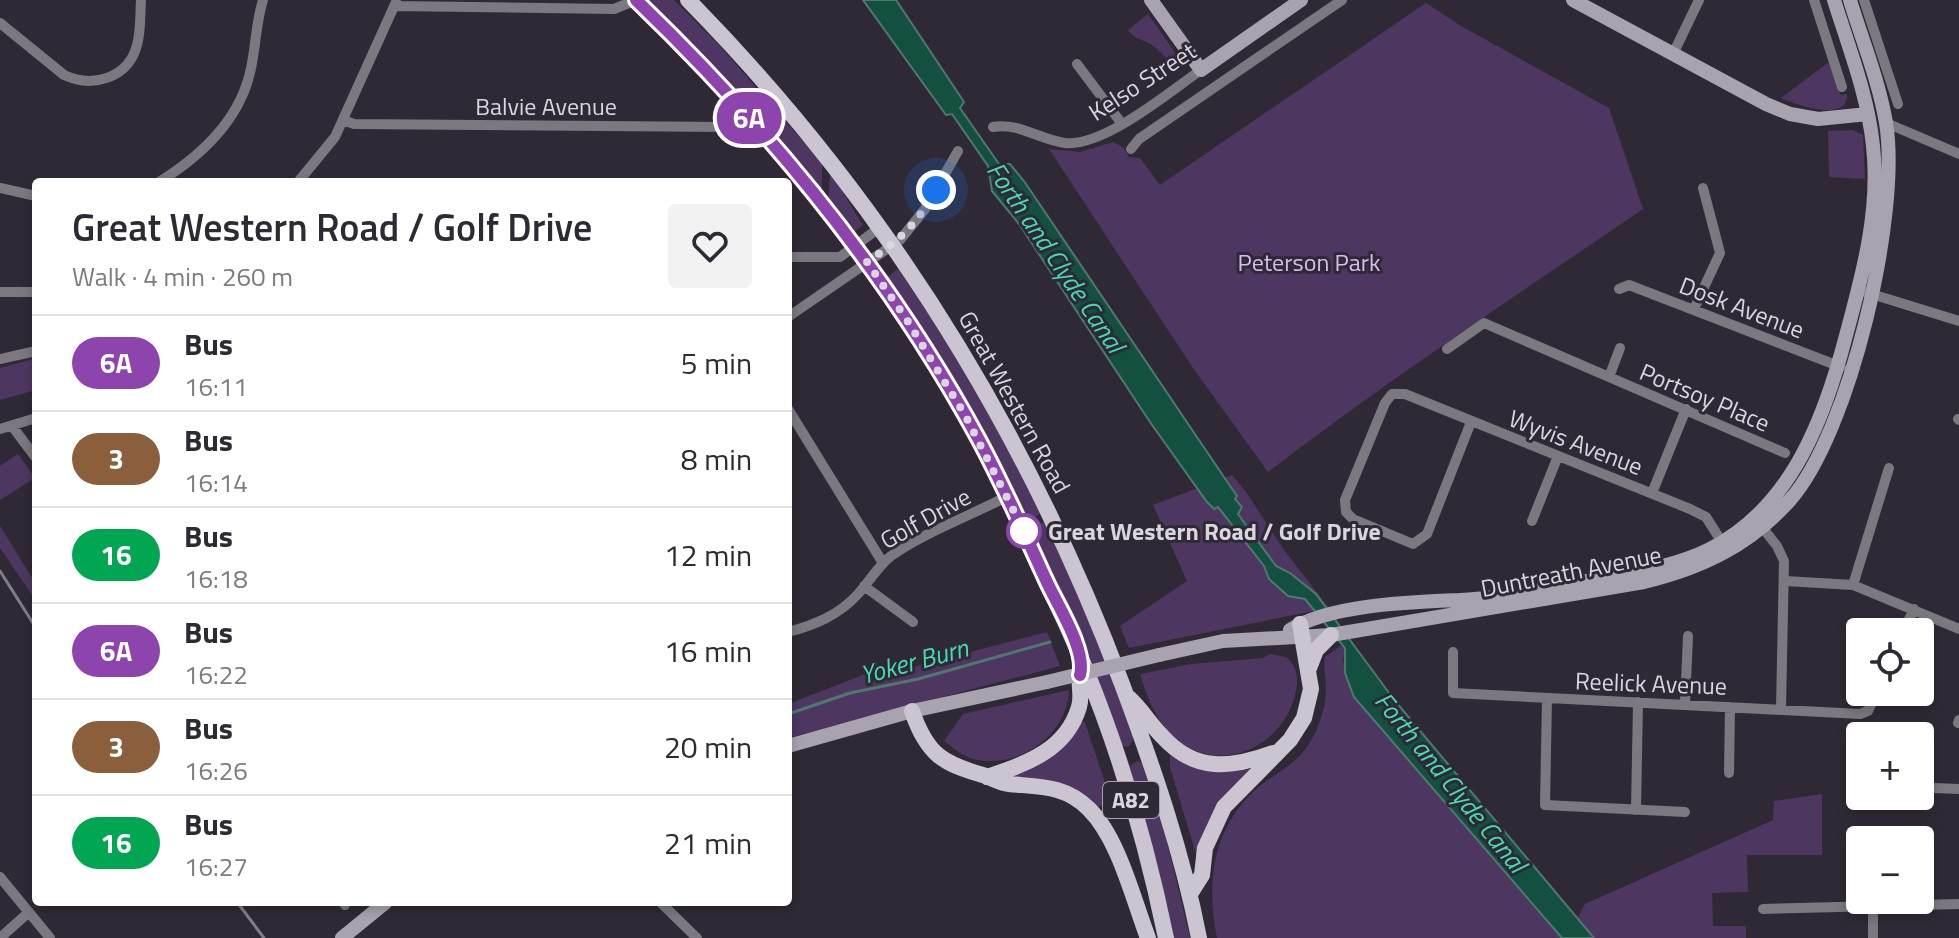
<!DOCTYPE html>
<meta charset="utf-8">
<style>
:root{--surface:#fff;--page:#f2f2f3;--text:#2b2b33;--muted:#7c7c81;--line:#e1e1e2}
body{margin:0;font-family:"Titillium Web",sans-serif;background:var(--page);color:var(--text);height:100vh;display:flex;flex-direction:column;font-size:30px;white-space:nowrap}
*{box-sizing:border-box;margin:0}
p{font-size:26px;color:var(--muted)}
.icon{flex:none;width:44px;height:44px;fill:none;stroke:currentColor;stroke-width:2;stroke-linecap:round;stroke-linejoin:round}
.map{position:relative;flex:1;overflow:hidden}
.side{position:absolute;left:32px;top:178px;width:760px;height:728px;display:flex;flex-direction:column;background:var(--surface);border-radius:8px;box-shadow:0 4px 12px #0003}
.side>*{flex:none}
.badge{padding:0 16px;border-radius:26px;font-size:28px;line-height:52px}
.controls{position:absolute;left:1846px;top:618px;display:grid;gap:16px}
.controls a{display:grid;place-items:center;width:88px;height:88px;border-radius:8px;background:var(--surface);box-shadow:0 4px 12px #0003;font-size:40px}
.you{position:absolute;width:40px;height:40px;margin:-20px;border:6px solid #fff;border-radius:50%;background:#1a73e8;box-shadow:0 0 0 12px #1a73e833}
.map>.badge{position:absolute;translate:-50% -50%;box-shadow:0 0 0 4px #fff}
.round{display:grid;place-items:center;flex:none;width:84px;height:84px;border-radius:8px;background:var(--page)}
.head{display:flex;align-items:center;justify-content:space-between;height:136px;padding:0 40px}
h1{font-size:38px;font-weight:600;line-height:60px}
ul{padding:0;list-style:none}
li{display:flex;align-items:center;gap:24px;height:96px;padding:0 40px;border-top:2px solid var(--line)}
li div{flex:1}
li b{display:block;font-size:30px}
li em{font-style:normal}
li .badge{min-width:88px;font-weight:700;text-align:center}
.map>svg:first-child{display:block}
</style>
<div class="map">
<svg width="1959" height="938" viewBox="0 0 1959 938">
<rect width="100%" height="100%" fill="#2f2935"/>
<!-- green -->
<path fill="#4d3761" d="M648,0H674L719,45L822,163V192L743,98Z
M1426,3L1461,26L1609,108L1643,209C1517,295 1389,379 1268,472L1193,368L1049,149L1080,152L1113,142L1124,148L1129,157L1140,158L1160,185Z
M1148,14L1181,61L1178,63C1166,62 1161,50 1150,44C1140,38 1135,40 1128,30Z
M1829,62L1841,95L1847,94C1849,124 1795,104 1781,98Z
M1852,130L1863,135L1865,179L1829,177L1828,131Z
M830,173C843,189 851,208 863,225L853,233L828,202Z
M900,267L947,339L1043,512L1027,521L884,280Z
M33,359L36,390L0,400V368Z
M18,454L35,478L0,500V466Z
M1232,475L1246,492L1284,550L1329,608L1129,648L1120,626L1187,581L1153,505Z
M1047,520L1083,600L1134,735L1132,742L1128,747L1121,746L1030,529Z
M0,526L36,584V601L0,548Z
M1047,632L1060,666L788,738V704L881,668L898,671Z
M1342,645L1345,648L1343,661L1354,697L1562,938H1217C1206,883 1212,830 1255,790C1270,777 1291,767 1304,751C1317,735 1326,709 1326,688C1326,678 1323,668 1325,657Z
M1270,654L1286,657C1298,666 1299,681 1295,695C1282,748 1219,776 1175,738C1156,721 1147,697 1140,674L1191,664L1263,658Z
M1069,690C1068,737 1014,772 970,758C960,754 952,747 944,741L963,714Z
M1080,720L1085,723L1112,803L1096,807L1002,778C1041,769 1054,748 1080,720Z
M1170,754C1203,771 1218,776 1255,768L1199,856L1196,854L1170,767Z
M1137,761L1142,763L1161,817L1190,938H1171L1128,767Z
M1822,794V855H1747L1748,892L1712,893L1713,926H1746V938H1594L1577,919L1585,904L1773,820L1774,801Z"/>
<!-- water -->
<path fill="#14503f" stroke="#4f786f" stroke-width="2" d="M863,0H896L964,102L960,108L999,164H1010L1024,181L1228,483L1237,496L1235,499L1242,507L1238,514L1276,566L1290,573L1316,594L1395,701L1594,938H1562L1354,697L1345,673V648L1305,599L1288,596L1269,579L1264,566L1218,507L1214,509L1207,502L1150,422L1019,224L992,191L988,166L952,114L946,115Z"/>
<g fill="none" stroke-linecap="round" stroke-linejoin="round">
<!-- stream -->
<path stroke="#4f786f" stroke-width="3" d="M788,714L850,693L918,679L1050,642"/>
<!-- street -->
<path stroke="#7b787f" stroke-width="10" d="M1814,0L1842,87
M1864,0L1898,104
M394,6L614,9L636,0
M0,23L64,75C92,88 128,79 137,45C141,31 140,15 141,0
M1673,54L1699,0
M1077,64L1122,124
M343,120L354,124L728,127L748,116
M1884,122L1959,154
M993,127C1017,122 1041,140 1065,143C1104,147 1169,92 1201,70
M1131,149L1139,139L1342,0
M159,182C201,156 241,119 251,68C256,45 256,22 263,0
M298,182L335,137L396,2
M0,188L36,196
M788,257H840L879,228
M1619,289L1629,285L1841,367
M0,292H36
M1865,292L1959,321
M1694,309L1720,253L1703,188
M788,317L900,240L925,209L958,151
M1447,349L1484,323L1785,453
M0,359L36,351
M1609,377L1620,348
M788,409L883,563
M1958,419L1959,420
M1471,422L1427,534L1413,544L1353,519L1346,512L1345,500L1385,403L1392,394H1405L1690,509L1706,517L1725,547
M12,426L36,458
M0,429L36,418
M1652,493L1686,409
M1532,521L1558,456
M1758,522L1777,546L1784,561L1781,708
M1785,581L1853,585L1959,629
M1853,585L1889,468
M864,586L913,622
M788,632C815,625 839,615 858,594C870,581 877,567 891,556C923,533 972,515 1008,496
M1903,632L1914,609
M1453,652V693L1860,714L1868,711L1877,692
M1547,699L1545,805L1685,812
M1685,704L1688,636
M1958,723L1959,720
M1729,773L1730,707
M1934,788L1959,789
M1636,810L1638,702
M0,877L50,938
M343,902L345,905
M660,902L697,938
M1763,909L1959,904
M0,938L29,912
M1873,938V906"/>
<!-- secondary -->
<path stroke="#a8a3ae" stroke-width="14" d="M1151,0L1201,70L1301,0
M1573,0L1766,104L1790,114L1818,119L1868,114
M1290,630C1331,604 1413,602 1461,600C1504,598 1545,588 1587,581C1628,573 1672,568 1710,549C1786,510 1819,432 1841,354C1859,287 1881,216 1873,146C1868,96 1849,48 1834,0
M1159,655L1223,641L1331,635L1644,582C1702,568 1750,545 1790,500C1850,432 1901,213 1886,123C1879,81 1862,40 1850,0
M788,746L912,711L1047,682
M342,938L386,902"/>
<!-- primary -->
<path stroke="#cbc5d2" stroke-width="16" d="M636,0C770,128 886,274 977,436C1004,484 1023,535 1047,584C1102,694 1141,817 1166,938
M688,0C881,196 1025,427 1122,684C1153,767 1182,851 1199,938
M1309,668L1316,650L1331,635
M1129,698C1142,710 1150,724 1162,736C1195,773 1232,768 1273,753
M912,711C927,755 943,764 986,776C994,779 1000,783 1009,784C1040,787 1065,785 1089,809C1119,839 1133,899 1148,938
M987,777C1025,764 1066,751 1079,707C1083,694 1077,683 1081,670
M1190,894L1202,875L1205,848L1224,807L1290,740L1304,718L1311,689L1300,624"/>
<!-- rail -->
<path stroke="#827d88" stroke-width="3" d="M0,571L36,628
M237,902L264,938"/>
<!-- secondary-bridge -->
<path stroke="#a8a3ae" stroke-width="14" d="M1047,682L1159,655"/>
</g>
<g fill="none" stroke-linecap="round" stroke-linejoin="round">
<defs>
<path id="line" d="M636,0C770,129 889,274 978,438C1003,484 1024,532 1046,580C1056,603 1087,650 1080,675"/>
</defs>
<!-- line casing -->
<use href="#line" stroke="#fff" stroke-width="18"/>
<!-- line -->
<use href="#line" stroke="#8e44ad" stroke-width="12"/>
<!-- walk -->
<path stroke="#dad6de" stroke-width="8" stroke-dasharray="0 14.4" d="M936,190C915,226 901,239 867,262L907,320L966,417L1024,531"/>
</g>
<!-- markers -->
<circle fill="#fff" stroke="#8e44ad" stroke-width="4" cx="1024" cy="531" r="16"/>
<g text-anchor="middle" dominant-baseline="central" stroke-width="6" stroke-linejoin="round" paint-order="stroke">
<!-- shield labels -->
<rect fill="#2f2935" stroke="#a7a2ab" stroke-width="2" x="1103" y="782" width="56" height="36" rx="6"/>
<g font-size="22" font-weight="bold" fill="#dad6de">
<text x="1131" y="800">A82</text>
</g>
<!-- street labels -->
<g font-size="24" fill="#dad6de" stroke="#2f2935">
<text transform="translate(1142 81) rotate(-33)">Kelso Street</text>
<text x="546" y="106">Balvie Avenue</text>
<text transform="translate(1742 307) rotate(21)">Dosk Avenue</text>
<text transform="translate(1705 397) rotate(23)">Portsoy Place</text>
<text transform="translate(1015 402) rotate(61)">Great Western Road</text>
<text transform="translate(1576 442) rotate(21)">Wyvis Avenue</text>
<text transform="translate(925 518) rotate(-29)">Golf Drive</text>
<text transform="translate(1571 571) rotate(-11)">Duntreath Avenue</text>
<text transform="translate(1651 683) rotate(2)">Reelick Avenue</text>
</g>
<!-- park labels -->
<g font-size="24" fill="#d8bbf5" stroke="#2f2935">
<text x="1309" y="262">Peterson Park</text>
</g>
<!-- stop labels -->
<g font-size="24" font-weight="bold" fill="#dad6de" stroke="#2f2935" text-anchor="start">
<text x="1048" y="531">Great Western Road / Golf Drive</text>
</g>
<!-- water labels -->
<g font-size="26" font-style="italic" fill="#43ddb1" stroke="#2f2935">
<text transform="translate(1056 257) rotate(56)">Forth and Clyde Canal</text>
<text transform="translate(914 661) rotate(-15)">Yoker Burn</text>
<text transform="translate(1451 782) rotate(51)">Forth and Clyde Canal</text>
</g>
</g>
</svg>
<div class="controls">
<a><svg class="icon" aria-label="locate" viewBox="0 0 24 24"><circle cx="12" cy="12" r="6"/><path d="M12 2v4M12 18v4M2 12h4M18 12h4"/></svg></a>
<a>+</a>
<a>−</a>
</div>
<div class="you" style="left:936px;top:190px"></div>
<b class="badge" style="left:749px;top:118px;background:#8e44ad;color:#fff">6A</b>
<section class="side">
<div class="head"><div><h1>Great Western Road / Golf Drive</h1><p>Walk · 4 min · 260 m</p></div><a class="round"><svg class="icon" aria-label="heart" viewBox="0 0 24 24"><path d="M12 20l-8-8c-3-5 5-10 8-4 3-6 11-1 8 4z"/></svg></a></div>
<ul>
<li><span class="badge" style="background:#8e44ad;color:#fff">6A</span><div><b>Bus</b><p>16:11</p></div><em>5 min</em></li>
<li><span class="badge" style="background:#8b5e3c;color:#fff">3</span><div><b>Bus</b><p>16:14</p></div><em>8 min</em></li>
<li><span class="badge" style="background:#00a651;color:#fff">16</span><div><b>Bus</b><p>16:18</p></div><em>12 min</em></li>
<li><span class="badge" style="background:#8e44ad;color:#fff">6A</span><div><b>Bus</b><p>16:22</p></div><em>16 min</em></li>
<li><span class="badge" style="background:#8b5e3c;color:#fff">3</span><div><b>Bus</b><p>16:26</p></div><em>20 min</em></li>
<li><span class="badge" style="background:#00a651;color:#fff">16</span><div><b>Bus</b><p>16:27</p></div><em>21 min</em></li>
</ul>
</section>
</div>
